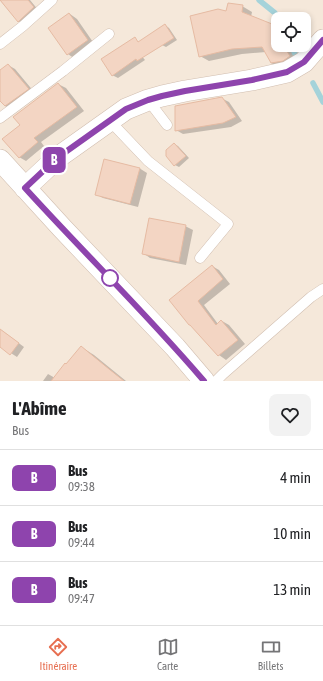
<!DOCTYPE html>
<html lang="fr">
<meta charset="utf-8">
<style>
:root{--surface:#fff;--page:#f2f2f2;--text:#202124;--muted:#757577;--line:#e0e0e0;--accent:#e76f51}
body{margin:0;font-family:"Asap Condensed",sans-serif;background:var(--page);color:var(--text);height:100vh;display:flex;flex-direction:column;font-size:15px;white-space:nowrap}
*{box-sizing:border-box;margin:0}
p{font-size:13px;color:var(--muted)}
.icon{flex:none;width:22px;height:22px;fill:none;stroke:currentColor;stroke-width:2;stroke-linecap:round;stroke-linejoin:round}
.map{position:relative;height:381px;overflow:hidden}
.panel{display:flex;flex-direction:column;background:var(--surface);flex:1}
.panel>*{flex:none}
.badge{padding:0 8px;border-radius:6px;font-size:14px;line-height:26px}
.controls{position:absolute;left:271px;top:12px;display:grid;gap:8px}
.controls a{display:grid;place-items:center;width:40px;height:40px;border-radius:8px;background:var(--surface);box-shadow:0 2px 6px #0003;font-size:20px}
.map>.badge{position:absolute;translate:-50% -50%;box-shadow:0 0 0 2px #fff}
.round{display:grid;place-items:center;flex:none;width:42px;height:42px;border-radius:8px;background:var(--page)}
.headline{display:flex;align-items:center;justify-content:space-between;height:68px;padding:0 12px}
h1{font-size:19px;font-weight:700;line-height:30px}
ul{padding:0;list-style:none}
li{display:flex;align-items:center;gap:12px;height:56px;padding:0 12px;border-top:1px solid var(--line)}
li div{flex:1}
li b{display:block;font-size:15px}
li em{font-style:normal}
li .badge{min-width:44px;font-weight:700;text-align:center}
.dock{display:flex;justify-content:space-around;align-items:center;height:56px;border-top:1px solid var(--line);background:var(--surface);font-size:11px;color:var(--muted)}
.dock a{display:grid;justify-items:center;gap:2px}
.dock .current{color:var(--accent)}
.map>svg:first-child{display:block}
</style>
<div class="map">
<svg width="323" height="381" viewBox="0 0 323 381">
<rect width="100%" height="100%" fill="#fdf6ec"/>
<!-- residential -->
<path fill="#f5e8da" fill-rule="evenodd" d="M0,0H323V381H0ZM278,19H304V45H278Z"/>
<!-- shadow -->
<path fill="#0003" d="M0,0H30L39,11L24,24L18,21Z
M242,6L252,12L251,17L271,25L278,29V45H289L298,62L281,68L271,63L266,52L242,54L209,61L200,56L227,12Z
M70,14L77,19L95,45L75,59L68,54Z
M165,25L169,28L177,40L166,47L162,45Z
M134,47L145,60L118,78L112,75Z
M8,65L15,69L35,93L12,110L5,106L0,99V71Z
M58,84L66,88L84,111L41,142L44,146L26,161L19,157L21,126Z
M221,98L229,102L242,121L231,127L183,134L176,130Z
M174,144L178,146L189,158L179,167L175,165Z
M139,168L147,173L138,207L103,198L96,194Z
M185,226L193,230L186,265L150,258L143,253Z
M212,266L219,270L230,284L204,305L218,324L222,321L229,325L245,344L226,360L219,355L170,300Z
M0,329L24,347L17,357L0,346Z
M81,347L94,355L126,381H43L48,374L55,378Z"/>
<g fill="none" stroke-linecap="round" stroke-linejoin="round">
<!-- stream -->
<path stroke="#a5d3da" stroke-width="5.5" d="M259,0L275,13L278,19
M291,45L297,58
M313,83L323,102"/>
</g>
<!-- building -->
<path fill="#f3d5c3" stroke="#e6bba3" d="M0,0H28L34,7L18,22Z
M228,3L243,5L242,12L272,24L278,35V45H283L290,56L283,61L271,63L262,47L232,49L199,57L190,16L218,9L226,11Z
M69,13L88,40L67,55L48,28Z
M165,24L174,38L137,61L136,59L112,76L101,59L135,37L138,42Z
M8,64L29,89L5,106L0,101V70Z
M58,83L77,107L34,138L38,142L19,158L2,139L20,125L13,117Z
M222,97L236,117L223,123L175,131V106Z
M174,143L186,156L174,166L166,156V150Z
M104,159L140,168L130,204L95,195Z
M149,218L186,225L179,262L142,254Z
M212,265L223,279L198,301L216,325L221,320L238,340L218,356L190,325H189L169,300Z
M0,329L19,343L10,355L0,347Z
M81,346L109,369L124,381H51L65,363L66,364Z"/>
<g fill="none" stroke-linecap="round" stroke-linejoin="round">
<defs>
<path id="lane" d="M0,44L23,26L52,0
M148,100L167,125
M0,118L63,71L109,34
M109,120L148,161L228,224L200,258
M216,381L223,374L311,297L323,289"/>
<path id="street" d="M0,160L62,228L175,347L204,381
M25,188L57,158L126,109L148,100L162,96L185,91L252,80L287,72L304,62L323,40"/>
</defs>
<!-- lane casing -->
<use href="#lane" stroke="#d1beb0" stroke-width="11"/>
<!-- street casing -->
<use href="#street" stroke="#d1beb0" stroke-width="22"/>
<!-- lane -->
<use href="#lane" stroke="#fff" stroke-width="10"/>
<!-- street -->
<use href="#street" stroke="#fff" stroke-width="21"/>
</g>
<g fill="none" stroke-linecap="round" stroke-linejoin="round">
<defs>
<path id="line" d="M204,381C147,314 84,253 25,188L57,158L126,109L148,100L162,96L185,91L252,80L287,72L304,62L323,40"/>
</defs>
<!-- line casing -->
<use href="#line" stroke="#fff" stroke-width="9"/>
<!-- line -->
<use href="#line" stroke="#8e44ad" stroke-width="6"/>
</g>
<!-- markers -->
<circle fill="#fff" stroke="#8e44ad" stroke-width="2" cx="110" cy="278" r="8"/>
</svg>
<div class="controls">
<a><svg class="icon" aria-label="locate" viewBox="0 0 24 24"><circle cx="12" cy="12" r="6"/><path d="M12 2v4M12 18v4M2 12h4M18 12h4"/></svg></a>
</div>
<b class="badge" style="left:54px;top:160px;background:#8e44ad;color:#fff">B</b>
</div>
<section class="panel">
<div class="headline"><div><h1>L'Abîme</h1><p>Bus</p></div><a class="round"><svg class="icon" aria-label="heart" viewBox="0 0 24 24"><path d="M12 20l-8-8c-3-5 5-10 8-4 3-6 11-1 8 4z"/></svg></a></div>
<ul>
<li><span class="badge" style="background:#8e44ad;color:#fff">B</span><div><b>Bus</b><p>09:38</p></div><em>4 min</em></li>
<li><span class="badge" style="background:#8e44ad;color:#fff">B</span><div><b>Bus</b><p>09:44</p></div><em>10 min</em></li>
<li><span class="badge" style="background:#8e44ad;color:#fff">B</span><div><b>Bus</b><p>09:47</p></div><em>13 min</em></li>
</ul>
</section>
<nav class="dock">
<a class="current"><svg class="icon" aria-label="directions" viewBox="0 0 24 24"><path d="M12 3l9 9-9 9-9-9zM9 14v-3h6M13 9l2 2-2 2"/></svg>Itinéraire</a>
<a><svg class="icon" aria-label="map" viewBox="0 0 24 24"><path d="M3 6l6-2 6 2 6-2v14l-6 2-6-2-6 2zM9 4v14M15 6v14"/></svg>Carte</a>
<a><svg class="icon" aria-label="tickets" viewBox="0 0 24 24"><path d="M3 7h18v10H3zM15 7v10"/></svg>Billets</a>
</nav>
